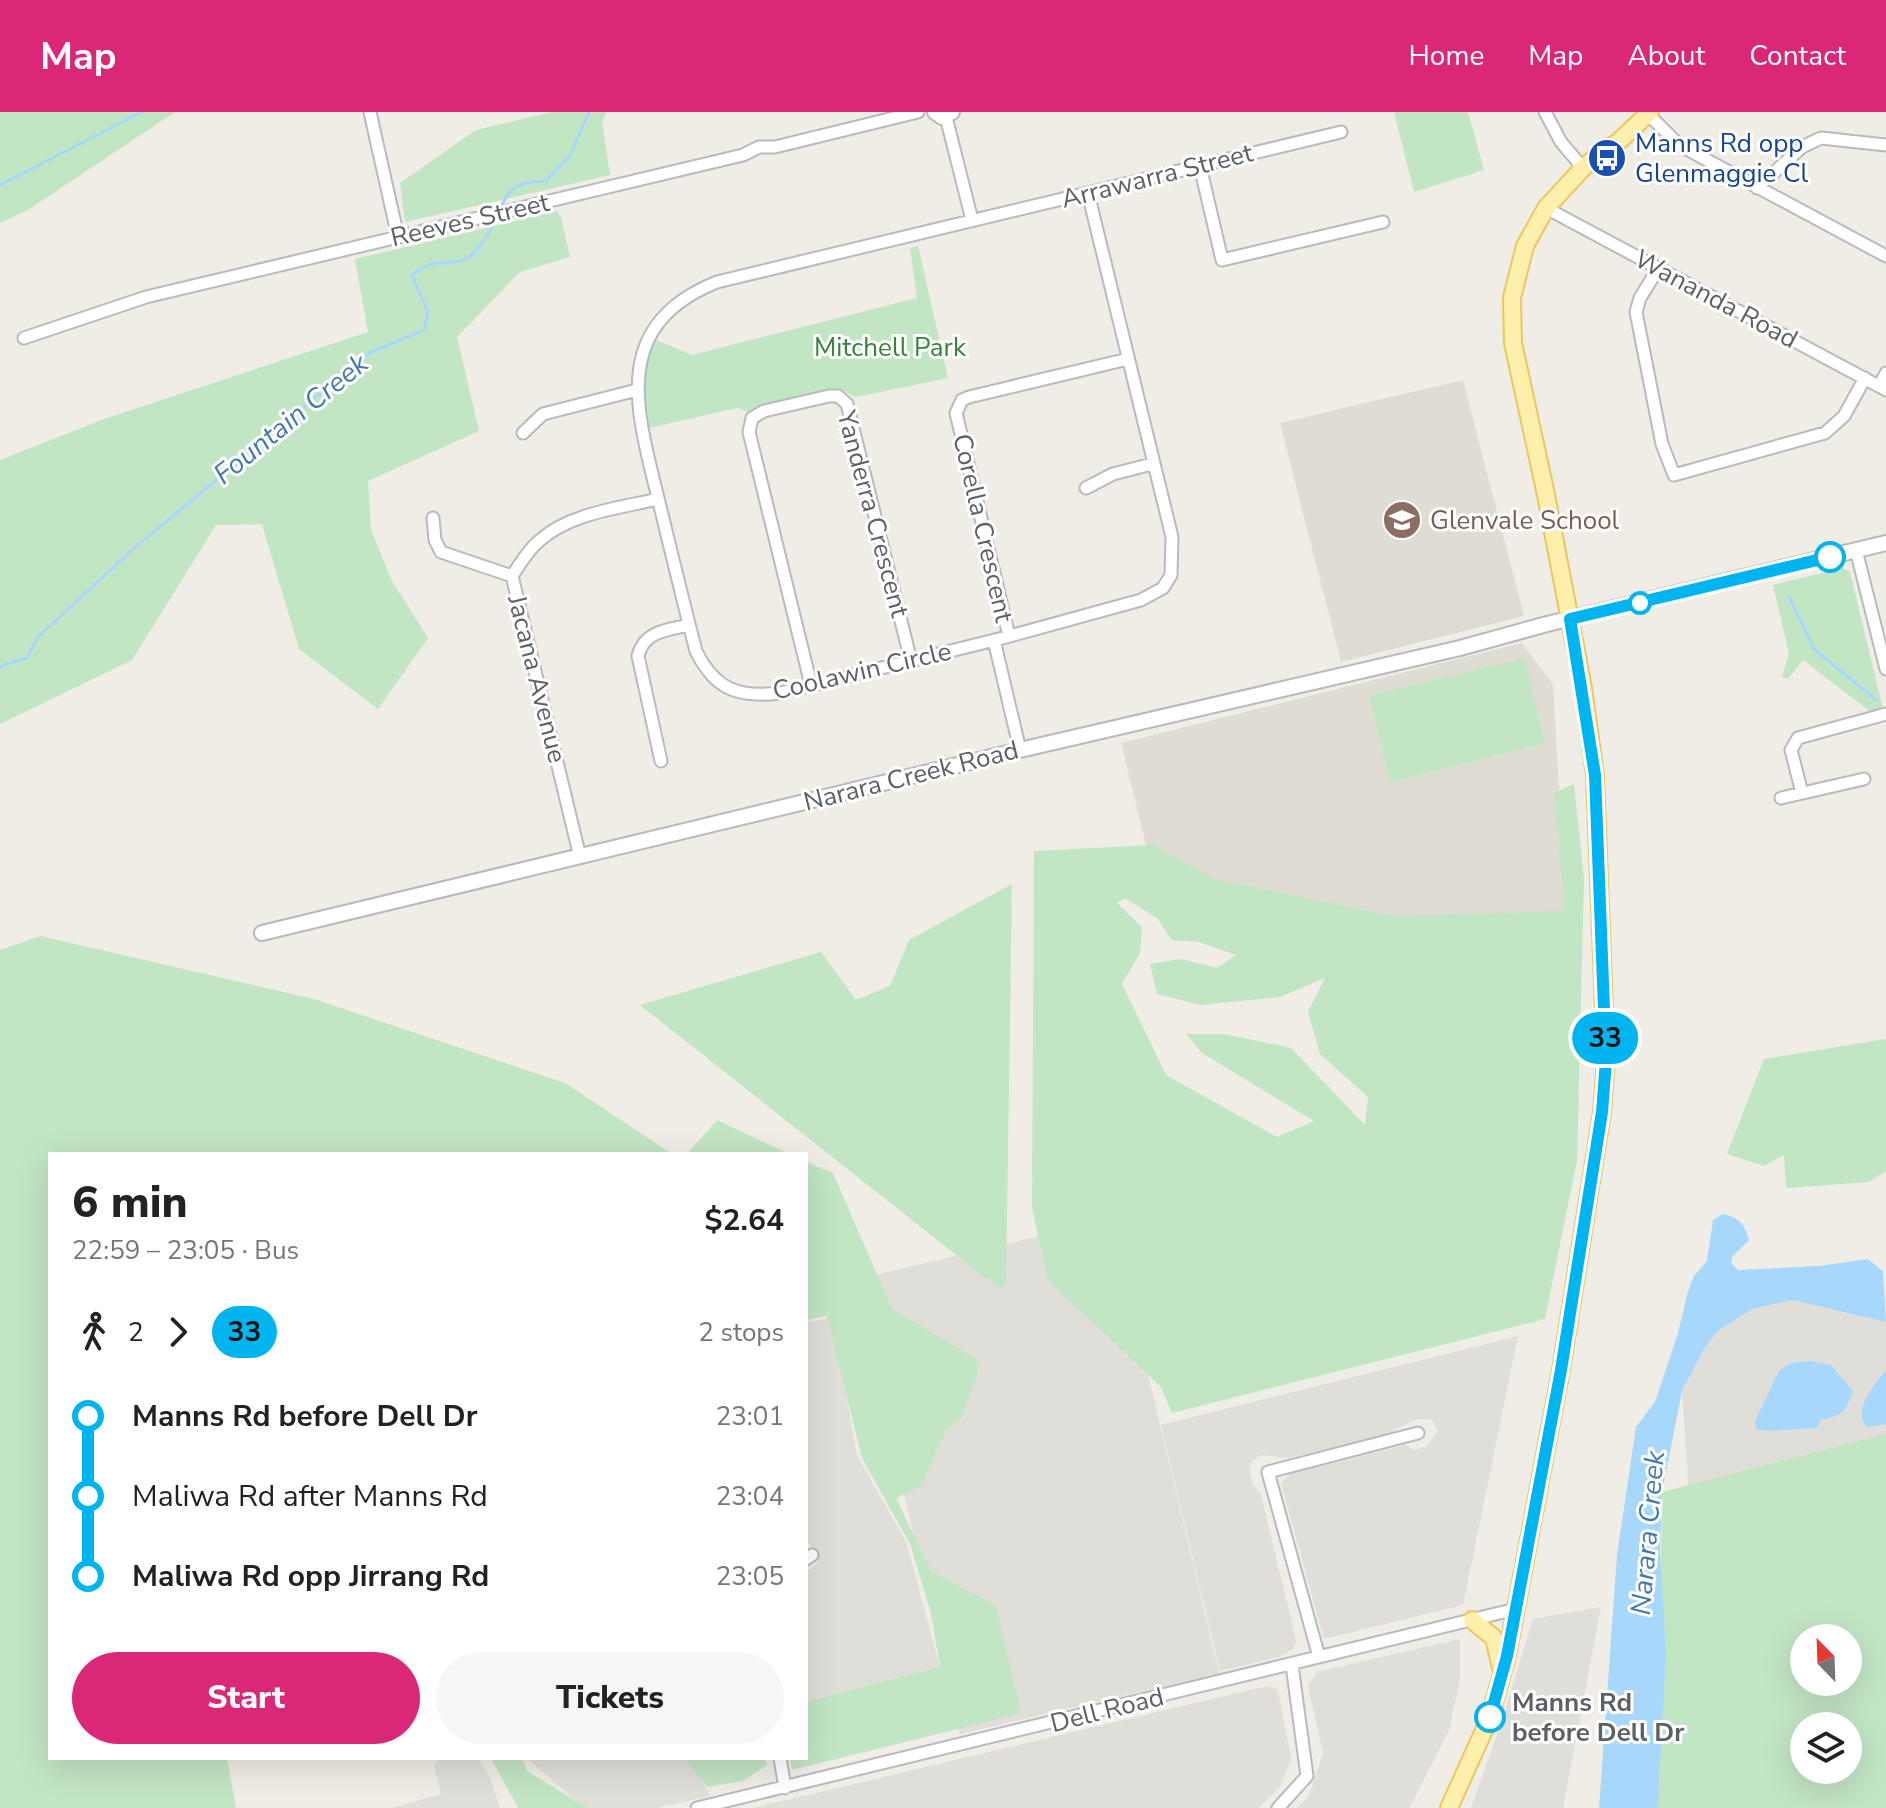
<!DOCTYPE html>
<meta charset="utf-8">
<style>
:root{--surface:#fff;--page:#f6f6f6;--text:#222;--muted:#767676;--accent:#db2777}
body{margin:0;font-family:"Nunito Sans",sans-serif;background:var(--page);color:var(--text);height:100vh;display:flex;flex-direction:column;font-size:30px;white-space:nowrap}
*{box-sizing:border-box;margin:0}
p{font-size:26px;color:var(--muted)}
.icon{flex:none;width:44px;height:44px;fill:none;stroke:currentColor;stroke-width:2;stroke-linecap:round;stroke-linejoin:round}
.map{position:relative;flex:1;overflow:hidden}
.side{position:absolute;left:48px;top:1040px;width:760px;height:608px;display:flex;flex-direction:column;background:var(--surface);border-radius:0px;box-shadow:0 8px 32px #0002}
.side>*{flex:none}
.badge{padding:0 16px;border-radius:26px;font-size:28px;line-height:52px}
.needle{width:52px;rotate:337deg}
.fabs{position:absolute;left:1790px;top:1512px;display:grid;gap:16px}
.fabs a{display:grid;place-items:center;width:72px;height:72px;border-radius:50%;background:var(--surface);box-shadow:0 8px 32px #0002;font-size:40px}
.map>.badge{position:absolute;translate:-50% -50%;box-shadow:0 0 0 4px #fff}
.legs{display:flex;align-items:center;gap:12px;height:88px;padding:0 24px;font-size:26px}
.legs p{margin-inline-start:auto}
.overview{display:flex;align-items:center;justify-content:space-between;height:136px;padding:0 24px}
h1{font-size:44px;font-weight:800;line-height:60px}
.cta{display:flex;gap:16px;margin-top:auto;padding:16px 24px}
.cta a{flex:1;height:92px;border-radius:48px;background:var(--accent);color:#fff;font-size:32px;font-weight:800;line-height:92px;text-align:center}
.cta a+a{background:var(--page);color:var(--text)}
ul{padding:0 24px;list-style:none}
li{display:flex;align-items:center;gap:28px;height:80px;font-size:30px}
li i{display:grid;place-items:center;width:12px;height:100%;margin:0 10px;background:currentColor}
li i::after{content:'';width:20px;height:20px;margin:-10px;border:6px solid;border-radius:50%;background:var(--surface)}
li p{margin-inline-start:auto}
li:first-child i{background:linear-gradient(#0000 50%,currentColor 0)}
li:last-child i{background:linear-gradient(currentColor 50%,#0000 0)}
header{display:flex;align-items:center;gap:48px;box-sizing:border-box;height:112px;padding:0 40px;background:var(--accent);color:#fff}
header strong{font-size:38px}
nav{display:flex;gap:44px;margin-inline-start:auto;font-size:28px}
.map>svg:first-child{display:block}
</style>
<header>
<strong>Map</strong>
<nav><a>Home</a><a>Map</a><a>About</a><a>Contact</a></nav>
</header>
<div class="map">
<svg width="1886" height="1696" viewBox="0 0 1886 1696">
<rect width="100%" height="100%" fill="#efede5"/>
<!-- industrial -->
<path fill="#e0ded9" d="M1111,1107L1219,1561L960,1622L854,1168Z
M1792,1188L1886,1210V1335L1689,1380L1682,1279L1704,1237L1718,1219L1752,1197Z
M832,1205L857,1343L907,1432L940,1556L806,1590V1460L817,1452L818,1440L806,1429V1211Z
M1518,1224L1463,1493L1324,1527L1281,1371L1290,1362L1406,1333L1413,1338L1426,1335L1438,1319L1432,1308L1417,1307L1382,1324L1289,1346L1262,1343L1252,1349L1249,1358L1253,1372L1261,1383L1296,1529L1293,1537L1281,1544L1220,1559L1161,1313Z
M1601,1495L1563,1696H1471L1500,1614L1533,1507Z
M1460,1527V1567L1449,1619L1409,1696H1297L1309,1684L1323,1641L1308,1574L1317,1560Z
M1267,1574L1278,1578L1291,1647L1280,1675L1258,1696H753Z
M438,1646H477L489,1663L500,1696H392L441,1682L434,1654Z
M527,1646H690L710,1684L656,1696H584Z"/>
<!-- education -->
<path fill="#dfdcd3" d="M1463,268L1524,504L1341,550L1280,311Z
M1522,531L1553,572L1566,799L1168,822L1121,631Z"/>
<!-- green -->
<path fill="#c2e5c3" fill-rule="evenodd" d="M0,0H175L28,98L0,111Z
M552,0H607L602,9L610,63L405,110L400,71L476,18Z
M1394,0H1468L1484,58L1414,80Z
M557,99L561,106L570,145L520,160L457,225L479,319L368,369L371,418L392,469L428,526L378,597L299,537L262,412L216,413L132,548L0,612V348L107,306L368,220L355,147Z
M918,134L948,266L856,285L839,277L762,293L748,300L737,296L649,316C644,282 638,258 656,228L692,243L917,186L910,136Z
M1843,456L1850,460L1883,597L1871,600L1803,548L1788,567L1782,565L1789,541L1773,473Z
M1524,546L1545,631L1390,670L1369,584Z
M1574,672L1584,768L1577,1048L1545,1207L1172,1301L1161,1275L1048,1168L1032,1095L1034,739L1154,733L1214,767L1392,804L1565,799L1554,681ZM1125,786L1157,806L1172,828L1199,830L1236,843L1217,856L1180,847L1150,852L1157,882L1200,893L1280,885L1325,866L1308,900L1320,942L1368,985L1365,1013L1291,936L1224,922H1186L1202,941L1314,1009L1277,1025L1166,963L1122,872L1140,841L1142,815L1117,791Z
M1012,772L1006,1172L998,1176L640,893L821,840L856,888L890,874L909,828Z
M40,824L314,887L565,971L672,1042H50V1646H227L236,1696H0V838Z
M1886,927V1059L1869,1070L1786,1076L1784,1043L1764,1054L1727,1042L1764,947Z
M717,1008L789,1042H687Z
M806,1050L833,1061L892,1197L976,1247L978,1260L962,1305L947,1316L921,1374L896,1386L931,1459L996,1494L1021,1601L792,1658L790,1646H806V1590L940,1555L931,1501L910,1432L862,1346L827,1204L806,1208Z
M1886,1322V1696H1657L1662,1380ZM1804,1526H1848V1570H1804ZM1804,1614H1848V1658H1804Z
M491,1646H522L527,1659L587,1696H518Z
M685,1646H765L767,1653L743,1669L707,1675Z"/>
<!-- water -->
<path fill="#a8d7fc" d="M1723,1102C1740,1106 1744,1112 1749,1128L1732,1145L1731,1151L1738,1158L1819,1154L1868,1147L1883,1159L1886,1210L1792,1188L1752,1197L1718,1219L1704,1237L1682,1279L1662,1380L1660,1438L1666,1541L1658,1692L1657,1696H1599L1617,1443L1636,1315L1655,1290L1678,1221L1688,1179L1694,1164L1707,1149L1713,1108Z
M1810,1249L1831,1253L1853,1279C1845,1301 1844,1302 1821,1308L1817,1316L1767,1319L1756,1317L1755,1309L1779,1259L1790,1251Z
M1886,1258V1312L1867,1315C1851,1298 1875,1272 1886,1258Z"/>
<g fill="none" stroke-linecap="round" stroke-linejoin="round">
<!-- stream -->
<path stroke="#a8d7fc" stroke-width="3" d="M0,73L142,0
M500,97C512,71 519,71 546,69L570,44L589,0
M1789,485L1814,537L1876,588
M0,557L3,553L27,546L38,525L132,438L369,241L424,218L428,200L412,163C437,145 436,154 461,149C477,145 491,118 497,104"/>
<defs>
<path id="street" d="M370,0L398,125
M1545,0L1561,30L1583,56
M1648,2L1679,33L1886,144
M946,5L972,108
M1200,54L1222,148L1383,110
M1757,76L1802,35L1821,26L1886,33
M1088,81L1172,425L1171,463L1163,476L1141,488L999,527L780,581C739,586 715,578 696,539C683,489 671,439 659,390C637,300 608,214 717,170L1341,20
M1546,96L1886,278
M1658,157L1640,186L1636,200L1662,332L1674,363L1825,321L1844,304L1865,266
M24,226L146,185L743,43L759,35H775L918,0
M1879,274L1886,261
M523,321L543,302L637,278
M1086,376L1113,362L1152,352
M433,406L435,428L441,440L512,464
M1856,438L1886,557
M1009,524L956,301L962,288L969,285L1128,247
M994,528L1020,638
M811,573L749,320L752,306L764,299L829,284H838L847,292L911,549
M661,649L638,544C644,519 667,518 689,513
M1802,681L1791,638L1798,626L1886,602
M1781,686L1864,667
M580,745L512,464C520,452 528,438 539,429C570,401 619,396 658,387
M806,1447L812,1443
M1319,1545L1268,1360L1418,1321
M780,1646L785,1676
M697,1696L1516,1497
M1278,1696L1307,1664L1292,1553"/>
<path id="secondary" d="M935,0L942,5L952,0
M262,821L1020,638L1460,536L1547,512L1886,431"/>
<path id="primary" d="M1472,1508L1494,1526L1501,1556
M1449,1696L1490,1605L1507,1544L1561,1258L1602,1000L1606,949L1595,663L1583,576L1545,378L1513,231L1512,186L1525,134L1546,96L1583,56L1604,38L1617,31L1650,0"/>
</defs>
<!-- street casing -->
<use href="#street" stroke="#b7babe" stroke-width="15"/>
<!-- secondary casing -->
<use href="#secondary" stroke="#b6b9be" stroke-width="18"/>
<!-- primary casing -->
<use href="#primary" stroke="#edc660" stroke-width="20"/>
<!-- street -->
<use href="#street" stroke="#fff" stroke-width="11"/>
<!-- secondary -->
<use href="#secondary" stroke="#fff" stroke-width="14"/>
<!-- primary -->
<use href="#primary" stroke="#fcf0ac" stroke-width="16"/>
</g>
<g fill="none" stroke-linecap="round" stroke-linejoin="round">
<defs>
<path id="line-1" d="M1490,1605L1507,1544L1561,1258L1602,1000L1606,949L1595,663L1570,507L1830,445"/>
</defs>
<!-- line-1 casing -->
<use href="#line-1" stroke="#fff" stroke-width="18"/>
<!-- line-1 -->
<use href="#line-1" stroke="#00b5ef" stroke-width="12"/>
</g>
<!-- icons -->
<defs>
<symbol id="bus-disc" viewBox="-11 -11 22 22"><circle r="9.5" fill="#1a4fb4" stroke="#fff"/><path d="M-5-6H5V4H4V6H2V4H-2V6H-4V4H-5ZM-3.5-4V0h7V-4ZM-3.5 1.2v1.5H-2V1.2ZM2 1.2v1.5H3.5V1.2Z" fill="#fff"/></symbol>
<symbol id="school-disc" viewBox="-11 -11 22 22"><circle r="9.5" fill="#8d6e63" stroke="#fff"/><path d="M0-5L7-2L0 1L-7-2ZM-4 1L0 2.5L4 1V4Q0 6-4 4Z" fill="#fff"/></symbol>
</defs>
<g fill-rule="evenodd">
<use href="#bus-disc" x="1585" y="24" width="44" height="44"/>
<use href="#school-disc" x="1380" y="386" width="44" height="44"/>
</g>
<!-- markers -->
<g fill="#fff" stroke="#00b5ef" stroke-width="4">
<circle cx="1830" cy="445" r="14"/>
<circle cx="1640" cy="491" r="10"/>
<circle cx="1490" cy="1605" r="14"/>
</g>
<g text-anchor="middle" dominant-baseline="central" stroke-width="6" stroke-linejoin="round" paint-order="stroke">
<!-- transit labels -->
<g font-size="26" fill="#164399" stroke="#fff" text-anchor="start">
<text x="1635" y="31">Manns Rd opp<tspan x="1635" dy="30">Glenmaggie Cl</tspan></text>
</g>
<!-- street labels -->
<g font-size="26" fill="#5d6065" stroke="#fff">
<text transform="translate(1157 64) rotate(-14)">Arrawarra Street</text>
<text transform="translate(470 108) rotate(-13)">Reeves Street</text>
<text transform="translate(1716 187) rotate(28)">Wananda Road</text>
<text transform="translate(873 402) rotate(75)">Yanderra Crescent</text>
<text transform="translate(983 416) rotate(77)">Corella Crescent</text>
<text transform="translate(862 559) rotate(-13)">Coolawin Circle</text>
<text transform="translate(537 567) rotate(76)">Jacana Avenue</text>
<text transform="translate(911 664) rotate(-14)">Narara Creek Road</text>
<text transform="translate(1107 1598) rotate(-14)">Dell Road</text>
</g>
<!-- park labels -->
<g font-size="26" fill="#37823b" stroke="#fff">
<text x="890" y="235">Mitchell Park</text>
</g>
<!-- education labels -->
<g font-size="26" fill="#785e54" stroke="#fff" text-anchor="start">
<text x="1430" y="408">Glenvale School</text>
</g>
<!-- stop labels -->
<g font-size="26" font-weight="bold" fill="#5d6065" stroke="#fff" text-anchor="start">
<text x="1512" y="1590">Manns Rd<tspan x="1512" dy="30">before Dell Dr</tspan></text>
</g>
<!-- water labels -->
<g font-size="28" font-style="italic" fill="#4478ae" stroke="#fff">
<text transform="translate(291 307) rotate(-39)">Fountain Creek</text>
<text transform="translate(1648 1421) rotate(-85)">Narara Creek</text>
</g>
</g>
</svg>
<div class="fabs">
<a><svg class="needle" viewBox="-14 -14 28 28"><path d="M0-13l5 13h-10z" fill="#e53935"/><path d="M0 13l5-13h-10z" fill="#767676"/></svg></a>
<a><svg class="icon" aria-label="layers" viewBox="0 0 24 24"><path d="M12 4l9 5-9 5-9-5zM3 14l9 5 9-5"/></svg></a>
</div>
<b class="badge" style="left:1605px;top:926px;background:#00b5ef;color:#111">33</b>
<section class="side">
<div class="overview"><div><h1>6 min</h1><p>22:59 – 23:05 · Bus</p></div><b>$2.64</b></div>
<div class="legs"><svg class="icon" aria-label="walk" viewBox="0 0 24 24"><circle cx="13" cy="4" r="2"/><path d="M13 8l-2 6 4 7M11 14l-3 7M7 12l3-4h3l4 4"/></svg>2<svg class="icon" aria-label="forward" viewBox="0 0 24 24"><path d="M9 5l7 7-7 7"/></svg><b class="badge" style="background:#00b5ef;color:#111">33</b><p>2 stops</p></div>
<ul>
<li><i style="color:#00b5ef"></i><b>Manns Rd before Dell Dr</b><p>23:01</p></li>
<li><i style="color:#00b5ef"></i><span>Maliwa Rd after Manns Rd</span><p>23:04</p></li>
<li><i style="color:#00b5ef"></i><b>Maliwa Rd opp Jirrang Rd</b><p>23:05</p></li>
</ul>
<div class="cta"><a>Start</a><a>Tickets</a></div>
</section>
</div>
